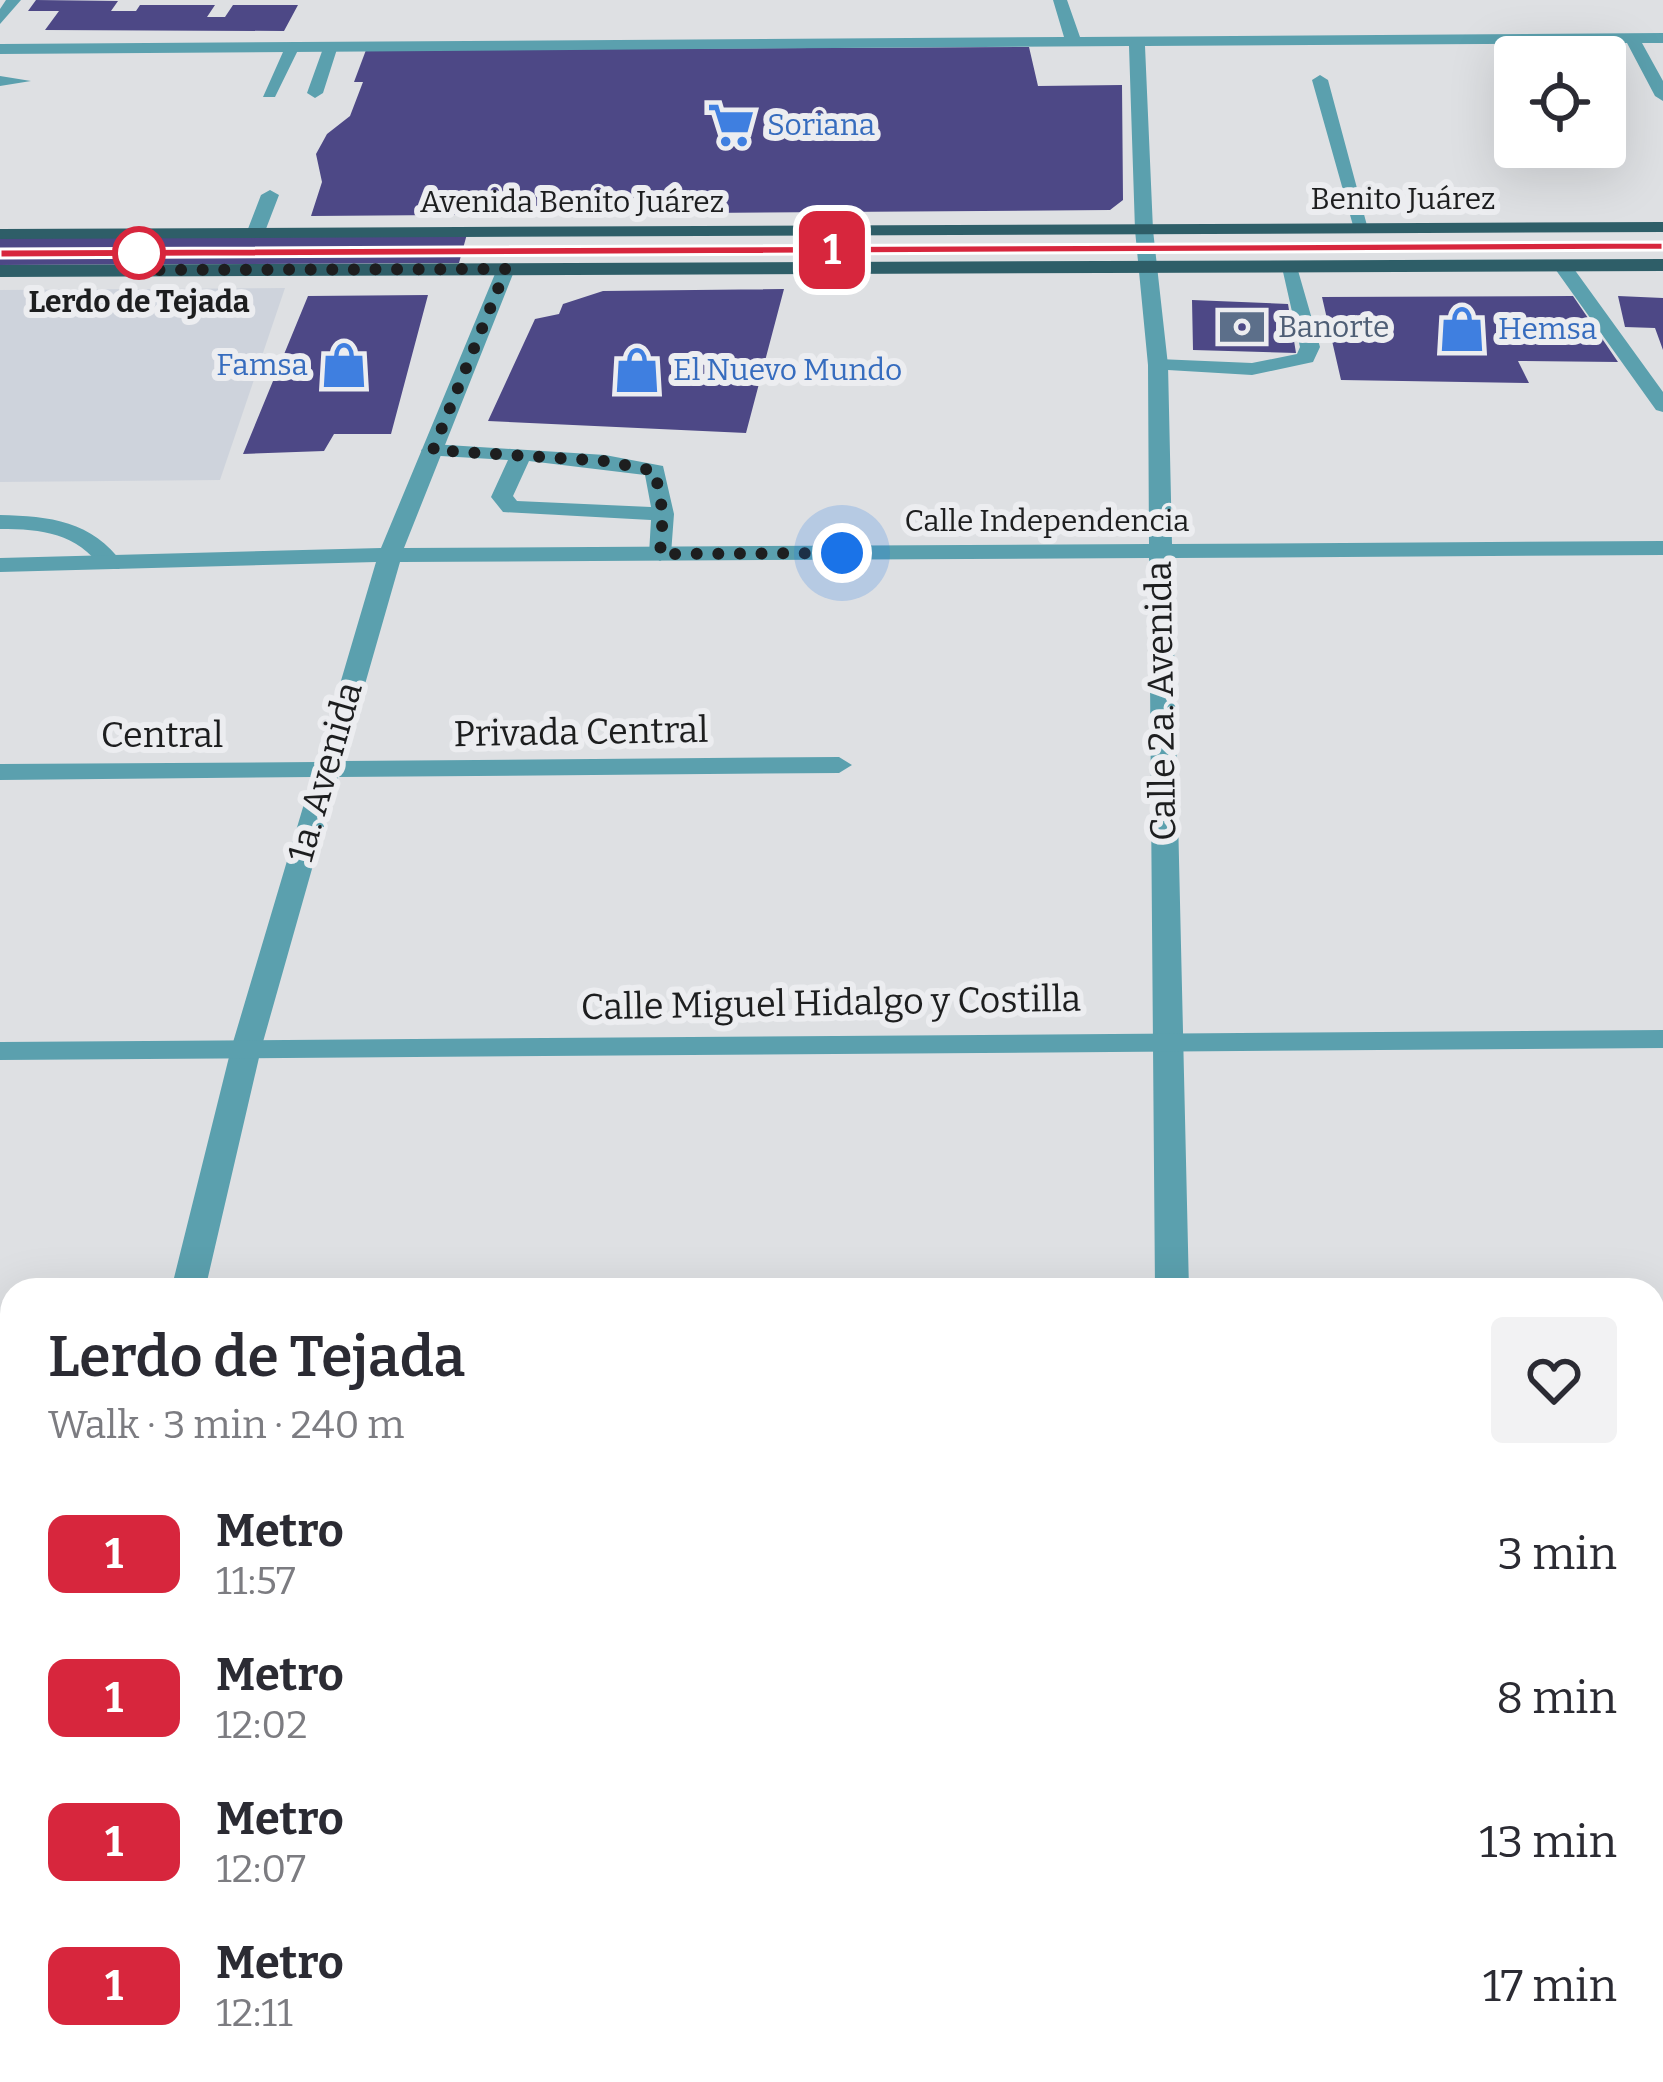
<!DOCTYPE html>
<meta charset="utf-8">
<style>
:root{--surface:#fff;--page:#f2f2f3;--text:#2b2b33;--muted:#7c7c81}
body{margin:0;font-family:Bitter,serif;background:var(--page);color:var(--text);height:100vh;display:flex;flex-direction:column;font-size:45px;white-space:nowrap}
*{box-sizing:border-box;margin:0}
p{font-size:39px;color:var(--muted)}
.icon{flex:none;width:66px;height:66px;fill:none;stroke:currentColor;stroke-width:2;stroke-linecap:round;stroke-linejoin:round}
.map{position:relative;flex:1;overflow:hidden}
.panel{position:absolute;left:0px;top:1278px;width:1665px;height:804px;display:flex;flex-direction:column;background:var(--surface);border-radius:36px 36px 0 0;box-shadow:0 12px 48px #0002}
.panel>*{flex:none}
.badge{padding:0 24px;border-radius:18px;font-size:42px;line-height:78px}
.controls{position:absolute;left:1494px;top:36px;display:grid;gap:24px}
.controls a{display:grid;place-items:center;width:132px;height:132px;border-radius:12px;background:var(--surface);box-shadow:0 12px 48px #0002;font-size:60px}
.you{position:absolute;width:60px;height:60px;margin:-30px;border:9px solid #fff;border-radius:50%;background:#1a73e8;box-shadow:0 0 0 18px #1a73e833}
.map>.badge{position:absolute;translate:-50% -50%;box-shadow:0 0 0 6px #fff}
.round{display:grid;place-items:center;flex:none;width:126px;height:126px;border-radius:12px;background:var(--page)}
.head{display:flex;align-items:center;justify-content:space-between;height:204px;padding:0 48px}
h1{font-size:57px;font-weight:600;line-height:90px}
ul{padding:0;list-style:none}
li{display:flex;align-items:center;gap:36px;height:144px;padding:0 48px}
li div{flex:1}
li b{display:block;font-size:45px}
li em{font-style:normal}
li .badge{min-width:132px;font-weight:700;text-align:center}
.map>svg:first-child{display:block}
</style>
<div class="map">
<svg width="1663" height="2082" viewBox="0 0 1663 2082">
<rect width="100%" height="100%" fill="#dee0e3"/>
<!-- built -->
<path fill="#ced3dc" d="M285,288L220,480L0,482V290Z"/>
<!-- building -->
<path fill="#4d4886" d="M36,0L118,1L111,11H136L140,5H215L207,17H225L233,5H298L284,31L45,30L59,11H28Z
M1029,47L1038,86L1122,85L1123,200L1110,210L311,216L322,182L316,154L327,134L350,116L363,82H354L366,50Z
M467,234L459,263L0,265V236Z
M784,289L746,433L488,421L535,319L559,314L563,304L603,291Z
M428,295L391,434H334L324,451L243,454L308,296Z
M1573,296L1618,362L1518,361L1529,383L1341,380L1322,297Z
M1618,296L1663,298V350L1655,328L1625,327Z
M1192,300L1288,304L1296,353L1193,350Z"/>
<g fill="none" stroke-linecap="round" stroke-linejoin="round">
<!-- service -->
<path fill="#5ba0ae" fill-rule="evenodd" d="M287,43L300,46L275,97H263Z
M325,43L338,46L323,93L315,98L307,93Z
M1320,75L1328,80L1369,233L1354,229L1312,80Z
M0,76L31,81L0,86Z
M270,190L279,195L264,234L249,238L246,234L261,195Z
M1555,262H1569L1663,392V412L1656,410L1553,266Z
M1281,263L1297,267L1320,347L1313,362L1252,375L1151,369L1148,365L1158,359L1252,363L1297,354L1300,347Z
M432,444L605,455L663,466L674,514L671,554L660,561L649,554L651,520L503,512L491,497L508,460L424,455L421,450ZM529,461L645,475L651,507L517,501L513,496Z
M0,515C50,516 92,521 123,564L119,569H103C76,533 43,529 0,529Z"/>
<!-- minor -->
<path fill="#5ba0ae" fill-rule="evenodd" d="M6,0H21L0,24V9Z
M1053,0H1067L1080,37L1663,33V43H1642L1663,81V101L1655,96L1627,43L1145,46L1153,230L1168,365L1172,544L1663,541V555L1172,558L1189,1290H1155L1149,558L400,562L343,761L839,757L852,765L839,773L338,777L261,1049L205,1290H171L231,1049L312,777L0,780V764L317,762L376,562L0,572V558L381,548L497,269L506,263L515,269L404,548L1149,544L1148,365L1135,230L1129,46L0,54V44L1064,37Z
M12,1999V2070H20L16,2078L0,2082V2004Z
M1172,2070H1218L1219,2082H1173Z"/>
<!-- tertiary -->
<path fill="#5ba0ae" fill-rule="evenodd" d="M1663,1030V1048L0,1060V1042Z
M1653,1878H1663V1914H1653Z
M12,1879V1915L0,1916V1880Z"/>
<!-- primary -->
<path fill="#2e5e68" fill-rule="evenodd" d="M1663,222V232L0,239V229Z
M1663,259V271L0,277V265Z"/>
<!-- rail-far1 -->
<path stroke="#828486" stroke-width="4.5" stroke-dasharray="12 12" stroke-linecap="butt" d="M0,253L1663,247"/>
<!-- rail -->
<path stroke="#828486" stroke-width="6" stroke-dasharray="15 15" stroke-linecap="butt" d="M0,253L244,252"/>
</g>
<!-- line -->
<path fill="#d7263d" stroke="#fff" stroke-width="3" d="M1663,242V250L0,258V249Z"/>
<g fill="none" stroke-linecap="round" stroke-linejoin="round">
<!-- walk -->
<path stroke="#1d1e1f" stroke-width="12" stroke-dasharray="0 21.6" d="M139,253L134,270L506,269L433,450L605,461L655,471L663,514L660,554L842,553"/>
</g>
<!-- icons -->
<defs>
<symbol id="supermarket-bare" viewBox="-9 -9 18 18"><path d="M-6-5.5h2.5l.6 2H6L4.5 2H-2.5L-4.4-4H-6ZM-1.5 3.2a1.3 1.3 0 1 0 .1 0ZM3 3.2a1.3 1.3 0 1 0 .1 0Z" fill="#3f7fe0" stroke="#ecedf0" stroke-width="2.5" paint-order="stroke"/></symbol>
<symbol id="bank-bare" viewBox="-9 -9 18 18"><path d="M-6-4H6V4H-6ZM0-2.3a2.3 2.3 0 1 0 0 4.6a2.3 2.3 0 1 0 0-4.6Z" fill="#5c6f8a" stroke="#ecedf0" stroke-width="2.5" paint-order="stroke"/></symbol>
<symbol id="shop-bare" viewBox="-9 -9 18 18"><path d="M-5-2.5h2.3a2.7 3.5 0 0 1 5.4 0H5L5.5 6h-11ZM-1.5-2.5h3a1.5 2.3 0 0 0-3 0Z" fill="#3f7fe0" stroke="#ecedf0" stroke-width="2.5" paint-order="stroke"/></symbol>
</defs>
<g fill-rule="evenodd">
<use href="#supermarket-bare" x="698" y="92" width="66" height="66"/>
<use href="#bank-bare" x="1209" y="294" width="66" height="66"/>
<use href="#shop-bare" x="1429" y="296" width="66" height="66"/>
<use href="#shop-bare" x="311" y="332" width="66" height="66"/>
<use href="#shop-bare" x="604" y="337" width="66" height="66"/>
</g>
<!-- markers -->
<circle fill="#fff" stroke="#d7263d" stroke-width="6" cx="139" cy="253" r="24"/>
<g text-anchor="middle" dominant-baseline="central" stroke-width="12" stroke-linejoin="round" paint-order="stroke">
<!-- far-shop labels -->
<g font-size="30" fill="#366cbe" stroke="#ecedf0" text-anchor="start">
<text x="767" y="125">Soriana</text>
<text x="1498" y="329">Hemsa</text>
<text x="308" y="365" text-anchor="end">Famsa</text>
<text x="673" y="370">El Nuevo Mundo</text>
</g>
<!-- far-street labels -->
<g font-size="30" fill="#1d1e1f" stroke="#ecedf0">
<text x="1403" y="199">Benito Juárez</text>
<text x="572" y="202">Avenida Benito Juárez</text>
<text x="1047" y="521">Calle Independencia</text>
</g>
<!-- far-stop labels -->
<g font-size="30" font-weight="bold" fill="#1d1e1f" stroke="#ecedf0">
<text x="139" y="302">Lerdo de Tejada</text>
</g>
<!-- far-service labels -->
<g font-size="30" fill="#4e5e75" stroke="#ecedf0" text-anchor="start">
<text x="1278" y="327">Banorte</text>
</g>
<!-- street labels -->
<g font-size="36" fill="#1d1e1f" stroke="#ecedf0">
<text transform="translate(1161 701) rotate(-91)">Calle 2a. Avenida</text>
<text transform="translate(581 732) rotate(-1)">Privada Central</text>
<text x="162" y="735">Central</text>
<text transform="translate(325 772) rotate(-74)">1a. Avenida</text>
<text transform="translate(831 1003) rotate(-1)">Calle Miguel Hidalgo y Costilla</text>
</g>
</g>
</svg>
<div class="controls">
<a><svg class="icon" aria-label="locate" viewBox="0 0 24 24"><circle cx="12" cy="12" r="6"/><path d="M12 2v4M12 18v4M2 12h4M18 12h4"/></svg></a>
</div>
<div class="you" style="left:842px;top:553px"></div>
<b class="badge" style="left:832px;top:250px;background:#d7263d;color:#fff">1</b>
<section class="panel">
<div class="head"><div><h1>Lerdo de Tejada</h1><p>Walk · 3 min · 240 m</p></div><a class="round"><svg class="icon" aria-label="heart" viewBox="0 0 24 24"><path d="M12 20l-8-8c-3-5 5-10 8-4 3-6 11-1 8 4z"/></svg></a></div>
<ul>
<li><span class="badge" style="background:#d7263d;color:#fff">1</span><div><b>Metro</b><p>11:57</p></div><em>3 min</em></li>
<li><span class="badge" style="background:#d7263d;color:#fff">1</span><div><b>Metro</b><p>12:02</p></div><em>8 min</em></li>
<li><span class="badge" style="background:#d7263d;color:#fff">1</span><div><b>Metro</b><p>12:07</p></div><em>13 min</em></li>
<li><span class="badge" style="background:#d7263d;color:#fff">1</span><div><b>Metro</b><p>12:11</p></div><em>17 min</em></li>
</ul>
</section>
</div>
